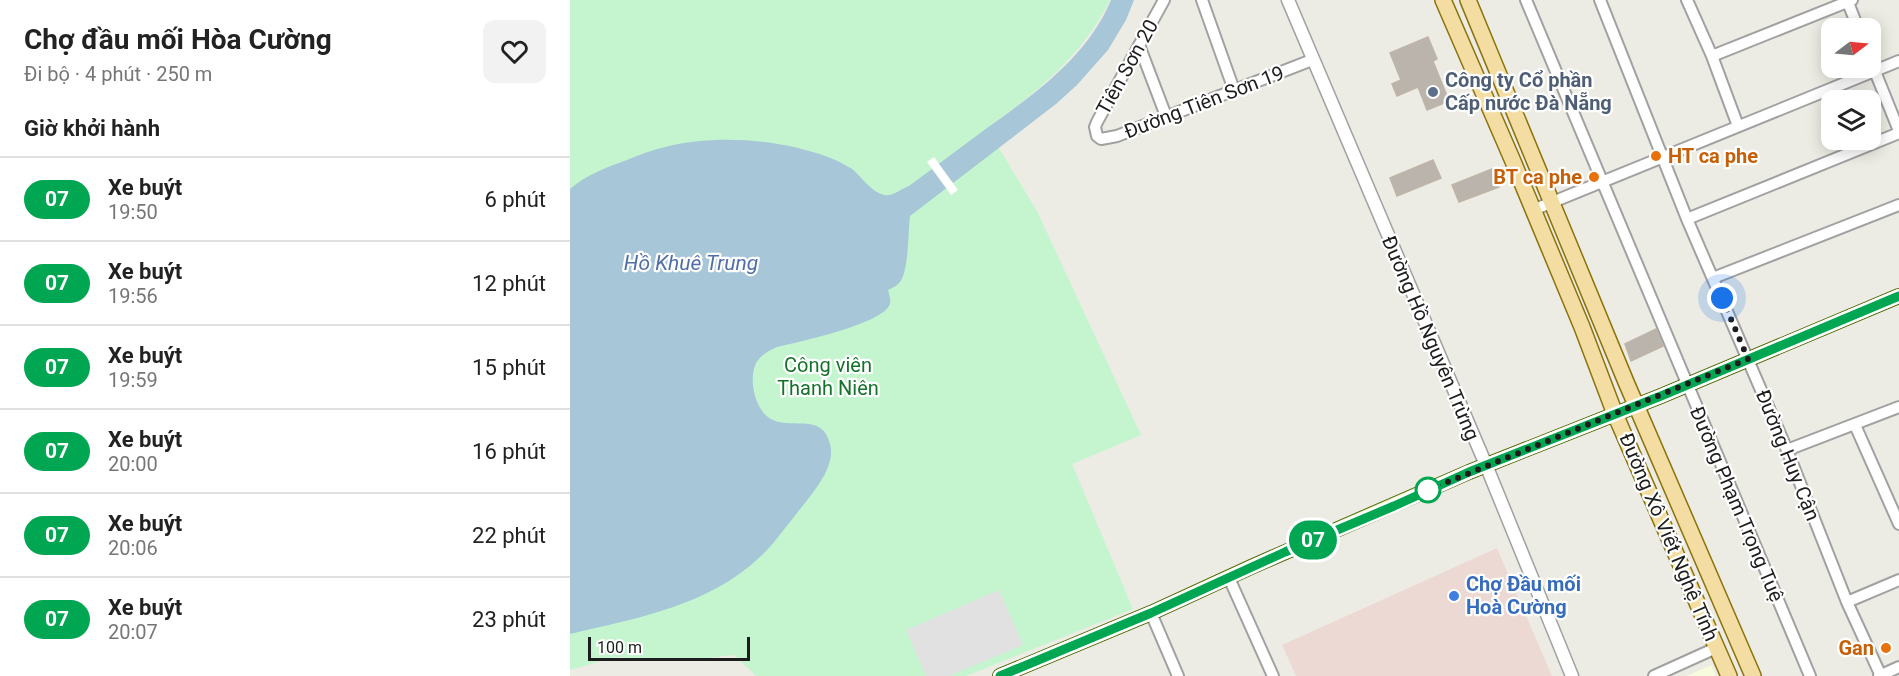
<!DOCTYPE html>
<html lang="vi">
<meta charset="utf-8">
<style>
:root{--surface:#fff;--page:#f2f2f2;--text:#222;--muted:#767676;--line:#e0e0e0}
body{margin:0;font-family:Roboto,sans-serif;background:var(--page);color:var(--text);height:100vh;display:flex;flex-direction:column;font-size:22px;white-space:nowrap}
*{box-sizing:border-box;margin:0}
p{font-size:20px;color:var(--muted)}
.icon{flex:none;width:33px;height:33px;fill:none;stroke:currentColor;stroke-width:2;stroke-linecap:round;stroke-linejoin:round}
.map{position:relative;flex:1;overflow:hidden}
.details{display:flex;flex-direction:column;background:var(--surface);width:570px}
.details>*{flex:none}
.badge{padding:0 12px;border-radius:20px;font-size:21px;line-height:39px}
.needle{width:39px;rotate:74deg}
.buttons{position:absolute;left:1251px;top:18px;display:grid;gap:12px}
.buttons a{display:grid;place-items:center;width:60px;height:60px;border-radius:12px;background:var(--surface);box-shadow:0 3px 15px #0003;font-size:30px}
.scale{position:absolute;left:18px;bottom:15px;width:162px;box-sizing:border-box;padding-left:6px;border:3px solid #1d1d1d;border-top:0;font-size:16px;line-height:21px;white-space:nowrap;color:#1d1d1d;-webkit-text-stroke:4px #fff;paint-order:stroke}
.you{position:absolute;width:30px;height:30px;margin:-15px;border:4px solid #fff;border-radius:50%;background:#1a73e8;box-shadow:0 0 0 9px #1a73e833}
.map>.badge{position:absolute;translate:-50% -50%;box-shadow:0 0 0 3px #fff}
h2{padding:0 24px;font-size:22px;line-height:54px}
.round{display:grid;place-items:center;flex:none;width:63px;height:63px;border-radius:12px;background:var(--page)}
.overview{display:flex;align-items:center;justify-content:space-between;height:102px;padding:0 24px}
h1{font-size:28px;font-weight:700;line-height:45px}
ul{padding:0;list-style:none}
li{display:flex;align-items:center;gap:18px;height:84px;padding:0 24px;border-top:2px solid var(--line)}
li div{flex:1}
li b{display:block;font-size:22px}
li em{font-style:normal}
li .badge{min-width:66px;font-weight:700;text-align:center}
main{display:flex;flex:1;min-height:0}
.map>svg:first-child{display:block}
</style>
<main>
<section class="details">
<div class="overview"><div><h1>Chợ đầu mối Hòa Cường</h1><p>Đi bộ · 4 phút · 250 m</p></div><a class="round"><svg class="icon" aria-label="heart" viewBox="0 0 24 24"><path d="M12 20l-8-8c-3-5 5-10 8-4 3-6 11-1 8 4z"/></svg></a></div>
<h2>Giờ khởi hành</h2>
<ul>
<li><span class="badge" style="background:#00a651;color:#fff">07</span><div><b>Xe buýt</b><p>19:50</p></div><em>6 phút</em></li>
<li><span class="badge" style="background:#00a651;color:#fff">07</span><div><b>Xe buýt</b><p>19:56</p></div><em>12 phút</em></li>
<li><span class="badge" style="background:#00a651;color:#fff">07</span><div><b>Xe buýt</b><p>19:59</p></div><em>15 phút</em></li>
<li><span class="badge" style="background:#00a651;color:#fff">07</span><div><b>Xe buýt</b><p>20:00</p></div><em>16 phút</em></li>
<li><span class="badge" style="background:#00a651;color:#fff">07</span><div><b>Xe buýt</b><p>20:06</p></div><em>22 phút</em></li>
<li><span class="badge" style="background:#00a651;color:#fff">07</span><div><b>Xe buýt</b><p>20:07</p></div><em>23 phút</em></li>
</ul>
</section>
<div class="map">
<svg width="1329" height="676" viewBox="0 0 1329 676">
<rect width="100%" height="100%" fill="#edece4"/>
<!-- commercial -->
<path fill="#edd9d4" d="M927,548L982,676H726L712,645Z"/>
<!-- education -->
<path fill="#f8fcde" d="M1141,665L1146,676H1117Z"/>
<!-- park -->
<path fill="#c4f5cf" d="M0,0H540C512,56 467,92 417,128L467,211L571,435L502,464L563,609L396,676H186L164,655L111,661L45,657L0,670Z"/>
<!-- parking -->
<path fill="#e1e1e1" d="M429,590L453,645L379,676H356L336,630Z"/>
<!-- water -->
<path fill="#a7c6d8" d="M541,0H564L556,20L538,50L507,85L486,104L340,216C338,230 339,271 330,282C327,286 322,288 318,290C319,294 321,300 320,304C313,324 228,342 207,347C199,350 190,356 186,363C178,380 185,412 203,420C223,429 253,413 260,444C263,455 259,465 255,474C245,492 232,506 220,522C211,533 202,546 191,556C139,606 67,618 0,634V189C16,175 37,167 57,160C69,155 82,150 95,147C145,134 210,139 258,157C266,160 274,164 282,169C292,177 301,192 314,195C322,197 331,189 339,186C365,167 391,147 417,128C465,94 518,56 541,0Z"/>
<!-- pier -->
<path fill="#fff" d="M364,157L388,190L381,195L357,162Z"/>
<!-- building -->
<path fill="#bab4ad" stroke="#beb5a7" stroke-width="1.5" d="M858,37L867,59L863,61L879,101L857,110L848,87L827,96L822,84L831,80L820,53Z
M863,160L871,178L827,196L820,178Z
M922,169L929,187L889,202L882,185Z
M1086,329L1093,346L1061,361L1055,344Z"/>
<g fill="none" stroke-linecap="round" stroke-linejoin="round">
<defs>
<path id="minor" d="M594,0L527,122L525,127L527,136L531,139L547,136L742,60
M632,0L664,90
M956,0L1240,676
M1030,0L1117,219L1217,450L1277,602L1311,676
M1117,0L1142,56L1168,126
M1277,0L1288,28
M569,45L596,116
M1142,56L1282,0
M1300,59L1329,131
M963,210L1329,61
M1117,219L1329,133
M1143,278L1329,205
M1285,425L1329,524
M1217,450L1329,407
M659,578L703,676
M1277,602L1329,580
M581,613L608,676
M1084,676L1146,648
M1309,676L1329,667"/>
<path id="tertiary" d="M718,0L916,465L1002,676"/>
<path id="secondary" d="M430,676L581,613L681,567L899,472L1091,396L1329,296"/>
<path id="primary" d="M873,0L942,159L1012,327L1045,414L1159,676
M898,0L1056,382L1183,676"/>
</defs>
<!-- minor casing -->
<use href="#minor" stroke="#a1a1a1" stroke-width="14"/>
<!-- tertiary casing -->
<use href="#tertiary" stroke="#a1a1a1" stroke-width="15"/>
<!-- secondary casing -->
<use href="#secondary" stroke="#536b0d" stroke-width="16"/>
<!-- primary casing -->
<use href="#primary" stroke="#8a730c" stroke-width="18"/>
<!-- minor -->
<use href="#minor" stroke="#fff" stroke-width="10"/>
<!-- tertiary -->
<use href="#tertiary" stroke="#fff" stroke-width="12"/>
<!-- secondary -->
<use href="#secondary" stroke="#e9f4bb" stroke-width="14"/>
<!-- primary -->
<use href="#primary" stroke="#f4dda2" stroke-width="15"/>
</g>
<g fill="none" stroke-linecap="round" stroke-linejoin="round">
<defs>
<path id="line" d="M430,676L581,613L715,552L824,506L899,472L1091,396L1329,296"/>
</defs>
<!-- line casing -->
<use href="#line" stroke="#fff" stroke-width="14"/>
<!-- line -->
<use href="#line" stroke="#00a651" stroke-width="9"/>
<!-- walk -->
<path stroke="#1d1d1d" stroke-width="6" stroke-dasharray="0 10.8" d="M858,490L1178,359L1152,298"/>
</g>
<!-- markers -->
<circle fill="#5c6f8a" stroke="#fff" stroke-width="2" cx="863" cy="92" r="6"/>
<g fill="#e8710a" stroke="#fff" stroke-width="2">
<circle cx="1086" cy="156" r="6"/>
<circle cx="1024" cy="177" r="6"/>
<circle cx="1316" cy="648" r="6"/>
</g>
<circle fill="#fff" stroke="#00a651" stroke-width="3" cx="858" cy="490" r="12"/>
<circle fill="#3f7fe0" stroke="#fff" stroke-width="2" cx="884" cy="596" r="6"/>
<g text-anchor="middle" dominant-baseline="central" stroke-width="4.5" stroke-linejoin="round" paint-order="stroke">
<!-- street labels -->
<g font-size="20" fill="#1d1d1d" stroke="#fff">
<text transform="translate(557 67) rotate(-61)">Tiên Sơn 20</text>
<text transform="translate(634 102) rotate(-21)">Đường Tiên Sơn 19</text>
<text transform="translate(861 338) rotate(67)">Đường Hồ Nguyên Trừng</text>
<text transform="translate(1218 455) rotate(68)">Đường Huy Cận</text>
<text transform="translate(1167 504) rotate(67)">Đường Phạm Trọng Tuệ</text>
<text transform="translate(1099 537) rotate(67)">Đường Xô Viết Nghệ Tĩnh</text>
</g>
<!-- service labels -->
<g font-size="20" font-weight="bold" fill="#4e5e75" stroke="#fff" text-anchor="start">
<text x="875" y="80">Công ty Cổ phần<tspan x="875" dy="23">Cấp nước Đà Nẵng</tspan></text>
</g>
<!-- food labels -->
<g font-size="20" font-weight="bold" fill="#c56008" stroke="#fff" text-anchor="end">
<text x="1098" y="156" text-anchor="start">HT ca phe</text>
<text x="1012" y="177">BT ca phe</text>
<text x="1304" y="648">Gan</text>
</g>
<!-- park labels -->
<g font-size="20" fill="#14722a" stroke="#fff">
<text x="258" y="365">Công viên<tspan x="258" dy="23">Thanh Niên</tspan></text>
</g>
<!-- shop labels -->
<g font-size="20" font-weight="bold" fill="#366cbe" stroke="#fff" text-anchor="start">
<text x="896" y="584">Chợ Đầu mối<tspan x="896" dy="23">Hoà Cường</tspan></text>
</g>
<!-- water labels -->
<g font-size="21" font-style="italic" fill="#516fa5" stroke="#fff">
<text x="121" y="263">Hồ Khuê Trung</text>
</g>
</g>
</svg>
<div class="buttons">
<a><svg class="needle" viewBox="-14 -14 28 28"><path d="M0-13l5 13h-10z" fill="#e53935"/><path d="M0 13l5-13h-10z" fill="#767676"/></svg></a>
<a><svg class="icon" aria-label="layers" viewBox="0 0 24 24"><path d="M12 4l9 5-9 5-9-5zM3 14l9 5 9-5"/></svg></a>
</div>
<div class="scale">100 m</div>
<div class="you" style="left:1152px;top:298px"></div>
<b class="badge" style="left:743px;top:540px;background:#00a651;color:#fff">07</b>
</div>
</main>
